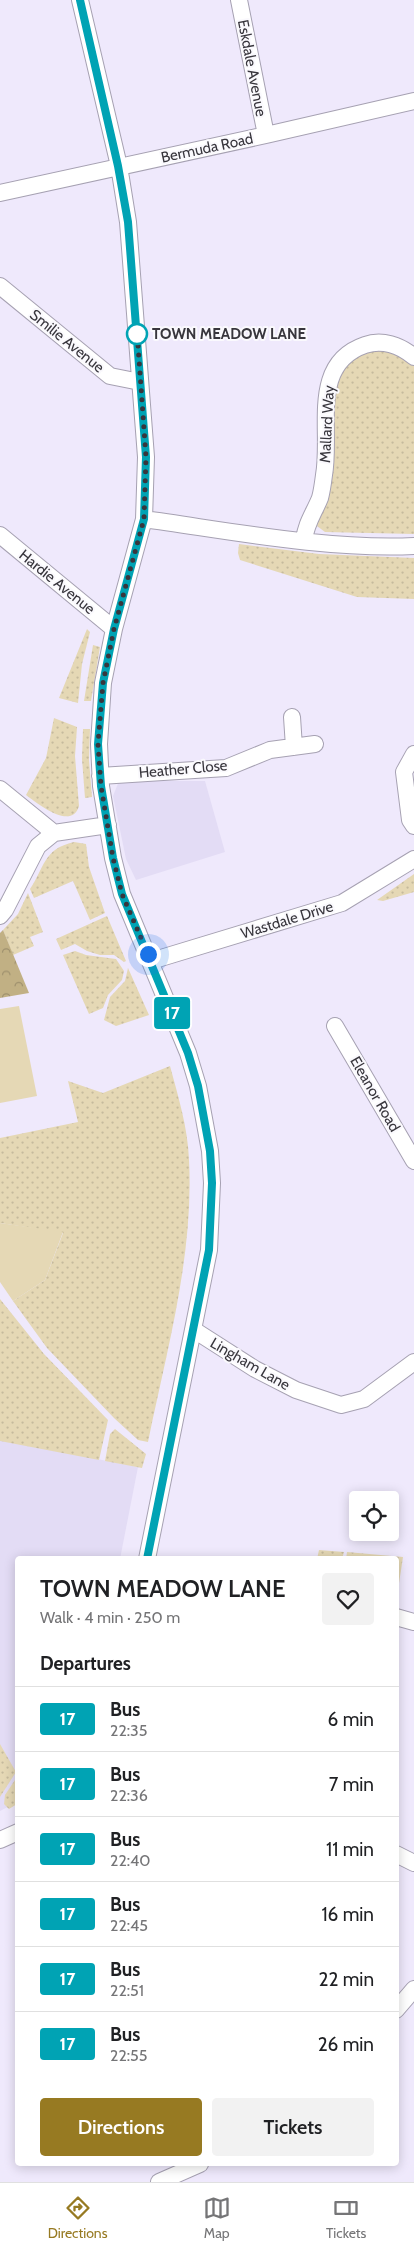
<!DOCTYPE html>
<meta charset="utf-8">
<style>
:root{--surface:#fff;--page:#f2f2f2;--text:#202124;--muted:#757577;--line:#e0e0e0;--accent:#977a22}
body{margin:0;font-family:Cabin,sans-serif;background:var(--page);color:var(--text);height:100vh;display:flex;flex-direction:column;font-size:19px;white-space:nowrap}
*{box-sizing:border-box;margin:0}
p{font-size:16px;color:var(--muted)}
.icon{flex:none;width:28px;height:28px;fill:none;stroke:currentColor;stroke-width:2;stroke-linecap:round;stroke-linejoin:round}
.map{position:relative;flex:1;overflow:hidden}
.sheet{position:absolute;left:15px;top:1556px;width:384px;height:610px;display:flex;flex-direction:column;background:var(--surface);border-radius:5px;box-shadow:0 2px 12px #0003}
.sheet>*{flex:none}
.badge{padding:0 10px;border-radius:4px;font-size:18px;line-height:32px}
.controls{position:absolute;left:349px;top:1491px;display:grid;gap:10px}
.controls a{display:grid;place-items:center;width:50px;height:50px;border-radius:5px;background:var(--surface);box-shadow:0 2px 12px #0003;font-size:25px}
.you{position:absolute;width:25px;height:25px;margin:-12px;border:4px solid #fff;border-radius:50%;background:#1a73e8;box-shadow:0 0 0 8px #1a73e833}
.map>.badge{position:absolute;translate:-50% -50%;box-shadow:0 0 0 2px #fff}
h2{padding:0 25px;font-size:19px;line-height:45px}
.round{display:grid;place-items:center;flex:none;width:52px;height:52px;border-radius:5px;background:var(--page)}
.overview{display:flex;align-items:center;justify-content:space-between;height:85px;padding:0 25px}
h1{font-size:24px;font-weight:600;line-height:38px}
.action{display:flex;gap:10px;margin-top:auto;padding:10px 25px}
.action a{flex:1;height:58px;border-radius:5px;background:var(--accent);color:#fff;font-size:20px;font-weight:600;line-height:58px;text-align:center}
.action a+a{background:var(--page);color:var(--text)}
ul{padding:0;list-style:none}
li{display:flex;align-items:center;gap:15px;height:65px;padding:0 25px;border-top:1px solid var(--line)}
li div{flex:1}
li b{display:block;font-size:19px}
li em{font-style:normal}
li .badge{min-width:55px;font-weight:700;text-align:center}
.tab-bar{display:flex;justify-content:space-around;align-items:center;height:70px;border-top:1px solid var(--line);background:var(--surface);font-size:14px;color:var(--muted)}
.tab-bar a{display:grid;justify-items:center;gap:2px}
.tab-bar .on{color:var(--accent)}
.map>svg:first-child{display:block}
</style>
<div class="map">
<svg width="414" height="2182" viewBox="0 0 414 2182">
<defs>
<pattern id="grass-dots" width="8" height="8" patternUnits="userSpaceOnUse" patternTransform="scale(1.25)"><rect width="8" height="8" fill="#e5d8b5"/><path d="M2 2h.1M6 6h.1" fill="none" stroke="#c5ba9d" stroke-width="1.8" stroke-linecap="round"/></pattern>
<pattern id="forest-crowns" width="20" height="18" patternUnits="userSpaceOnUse" patternTransform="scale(1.25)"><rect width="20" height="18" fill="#c1b084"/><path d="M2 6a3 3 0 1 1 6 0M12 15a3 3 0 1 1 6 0" fill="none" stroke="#9e906d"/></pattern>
</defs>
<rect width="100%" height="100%" fill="#efe9fc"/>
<!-- built -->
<path fill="#e3dcf5" d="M119,781H205L225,852L136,880L126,859L113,796Z
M0,1440L138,1467L120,1559H18L17,1802L0,1811Z"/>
<!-- grass -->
<path fill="url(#grass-dots)" d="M371,350C389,350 401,353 414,366V534L325,532L317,526C319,510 329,496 332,479C338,447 324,391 345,366C352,357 362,354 371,350Z
M239,544L319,554L414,558V599L357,597L240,560L238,553Z
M87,629L90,632L82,664L78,703L59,698Z
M93,645L100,647L91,701H84Z
M54,718L77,727L75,756L79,806C72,831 38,804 26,795L46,758Z
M83,729H90L89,760L92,797L85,798L82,759Z
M74,842L86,844L89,867L105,913L90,920L73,881L34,898L30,889C45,867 43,849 74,842Z
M414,874V892L383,901L377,900Z
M28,893L43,932L30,937L34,946L13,955L3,930L18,914Z
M107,916L126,961L124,962L114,955H100L87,951L75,944L61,950L56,939Z
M75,951L86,955L116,959L124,971L122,980L108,995L103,1008L89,1014L63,955Z
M128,968L149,1015L116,1026L104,1020L110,997L125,981Z
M170,1066C178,1096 188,1128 189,1160C194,1255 167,1349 148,1442L138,1440L114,1418L47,1348L13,1301L45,1280L63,1233L0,1223V1138L78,1122L68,1081L103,1093Z
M0,1299L44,1354L108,1420L99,1460L0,1441Z
M115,1429L146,1454L142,1468L105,1461L110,1434Z
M319,1550L344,1552L342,1559H317Z
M347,1552L403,1557L396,1603V1559H346Z
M0,1744L16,1772L0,1797Z
M17,1777V1804L9,1809L4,1804L5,1795Z"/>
<!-- forest -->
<path fill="url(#forest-crowns)" d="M3,930L29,993L0,998V933Z"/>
<!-- park -->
<path fill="#e5d8b5" d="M19,1006L37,1096L0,1103V1009Z
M0,1223L63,1232L45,1280L13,1301L0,1282Z"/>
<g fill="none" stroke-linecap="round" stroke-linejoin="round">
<defs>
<path id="minor" d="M80,0L119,166L128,222L146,457L144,519L114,629L103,683L99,744L101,786L113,858L122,894L188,1053L198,1086L210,1151L212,1183L209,1250L147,1559
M239,0L266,135
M0,193L266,135L414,101
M0,286L110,376L140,382
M144,519C231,531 327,550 414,546
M0,535L114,629
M304,540C306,523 314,513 320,498C322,491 323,483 324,475C332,430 309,364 365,345C382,339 400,345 414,357
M292,717L294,747
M414,754L404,772L410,820L414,826
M100,776L226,768L270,750L315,744
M0,789L54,833L108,825
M0,916L5,910L38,846L54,833
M151,961L342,903L414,859
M335,1026L414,1161
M194,1330L255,1369L296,1390L341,1405L364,1399L414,1362
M396,1617L414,1622
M0,1840L18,1832
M396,1854L414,1863
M396,2010L414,1989
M159,2182L200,2164"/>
</defs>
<!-- minor casing -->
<use href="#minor" stroke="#a6a1b2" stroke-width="18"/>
<!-- minor -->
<use href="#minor" stroke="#fff" stroke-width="16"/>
</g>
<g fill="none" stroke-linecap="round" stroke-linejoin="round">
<defs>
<path id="line" d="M80,0L118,166L128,222L146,457L144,519L114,629L103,683L98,744L101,786L113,858L122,894L188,1053L198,1086L210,1151L212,1183L209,1250L147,1559"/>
</defs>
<!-- line casing -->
<use href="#line" stroke="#fff" stroke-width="11"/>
<!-- line -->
<use href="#line" stroke="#00a3b4" stroke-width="8"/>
<!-- walk -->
<path stroke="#38363d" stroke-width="5" stroke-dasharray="0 9" d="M137,334V331L146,457L144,519L114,629L103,683L98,744L101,786L113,858L122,894L148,954"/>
</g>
<!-- markers -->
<circle fill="#fff" stroke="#00a3b4" stroke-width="2.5" cx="137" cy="334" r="10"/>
<g text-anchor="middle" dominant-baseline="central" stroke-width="4" stroke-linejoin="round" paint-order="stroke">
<!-- street labels -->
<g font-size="15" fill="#38363d" stroke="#faf9fd">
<text transform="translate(252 68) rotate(79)">Eskdale Avenue</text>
<text transform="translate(207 148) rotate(-12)">Bermuda Road</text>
<text transform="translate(67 341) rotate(39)">Smilie Avenue</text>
<text transform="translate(327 424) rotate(-87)">Mallard Way</text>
<text transform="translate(57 582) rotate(39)">Hardie Avenue</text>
<text transform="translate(183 769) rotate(-5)">Heather Close</text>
<text transform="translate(287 920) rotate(-17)">Wastdale Drive</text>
<text transform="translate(375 1094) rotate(60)">Eleanor Road</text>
<text transform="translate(250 1364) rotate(30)">Lingham Lane</text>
</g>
<!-- stop labels -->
<g font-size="15" font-weight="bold" fill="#38363d" stroke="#faf9fd" text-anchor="start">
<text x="152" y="334">TOWN MEADOW LANE</text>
</g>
</g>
</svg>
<div class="controls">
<a><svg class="icon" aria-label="locate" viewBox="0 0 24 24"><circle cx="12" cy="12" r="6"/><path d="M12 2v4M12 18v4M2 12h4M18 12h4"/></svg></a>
</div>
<div class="you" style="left:148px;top:954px"></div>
<b class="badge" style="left:172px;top:1013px;background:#00a3b4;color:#fff">17</b>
<section class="sheet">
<div class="overview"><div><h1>TOWN MEADOW LANE</h1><p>Walk · 4 min · 250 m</p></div><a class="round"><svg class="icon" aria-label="heart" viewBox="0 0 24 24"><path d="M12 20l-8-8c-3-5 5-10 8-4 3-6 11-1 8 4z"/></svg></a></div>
<h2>Departures</h2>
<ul>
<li><span class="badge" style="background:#00a3b4;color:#fff">17</span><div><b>Bus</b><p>22:35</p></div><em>6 min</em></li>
<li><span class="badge" style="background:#00a3b4;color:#fff">17</span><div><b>Bus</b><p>22:36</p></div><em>7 min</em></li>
<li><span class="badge" style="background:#00a3b4;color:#fff">17</span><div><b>Bus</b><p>22:40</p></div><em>11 min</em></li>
<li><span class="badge" style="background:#00a3b4;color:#fff">17</span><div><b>Bus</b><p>22:45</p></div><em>16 min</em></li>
<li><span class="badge" style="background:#00a3b4;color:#fff">17</span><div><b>Bus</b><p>22:51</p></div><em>22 min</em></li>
<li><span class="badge" style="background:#00a3b4;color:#fff">17</span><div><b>Bus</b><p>22:55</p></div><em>26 min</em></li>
</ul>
<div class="action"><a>Directions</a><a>Tickets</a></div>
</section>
</div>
<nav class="tab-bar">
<a class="on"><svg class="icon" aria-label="directions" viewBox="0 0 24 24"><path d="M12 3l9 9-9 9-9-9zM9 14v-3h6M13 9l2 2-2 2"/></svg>Directions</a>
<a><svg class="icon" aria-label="map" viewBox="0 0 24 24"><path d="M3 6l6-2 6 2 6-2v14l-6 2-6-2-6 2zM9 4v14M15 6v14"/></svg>Map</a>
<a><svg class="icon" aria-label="tickets" viewBox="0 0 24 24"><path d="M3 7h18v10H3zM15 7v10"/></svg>Tickets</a>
</nav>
